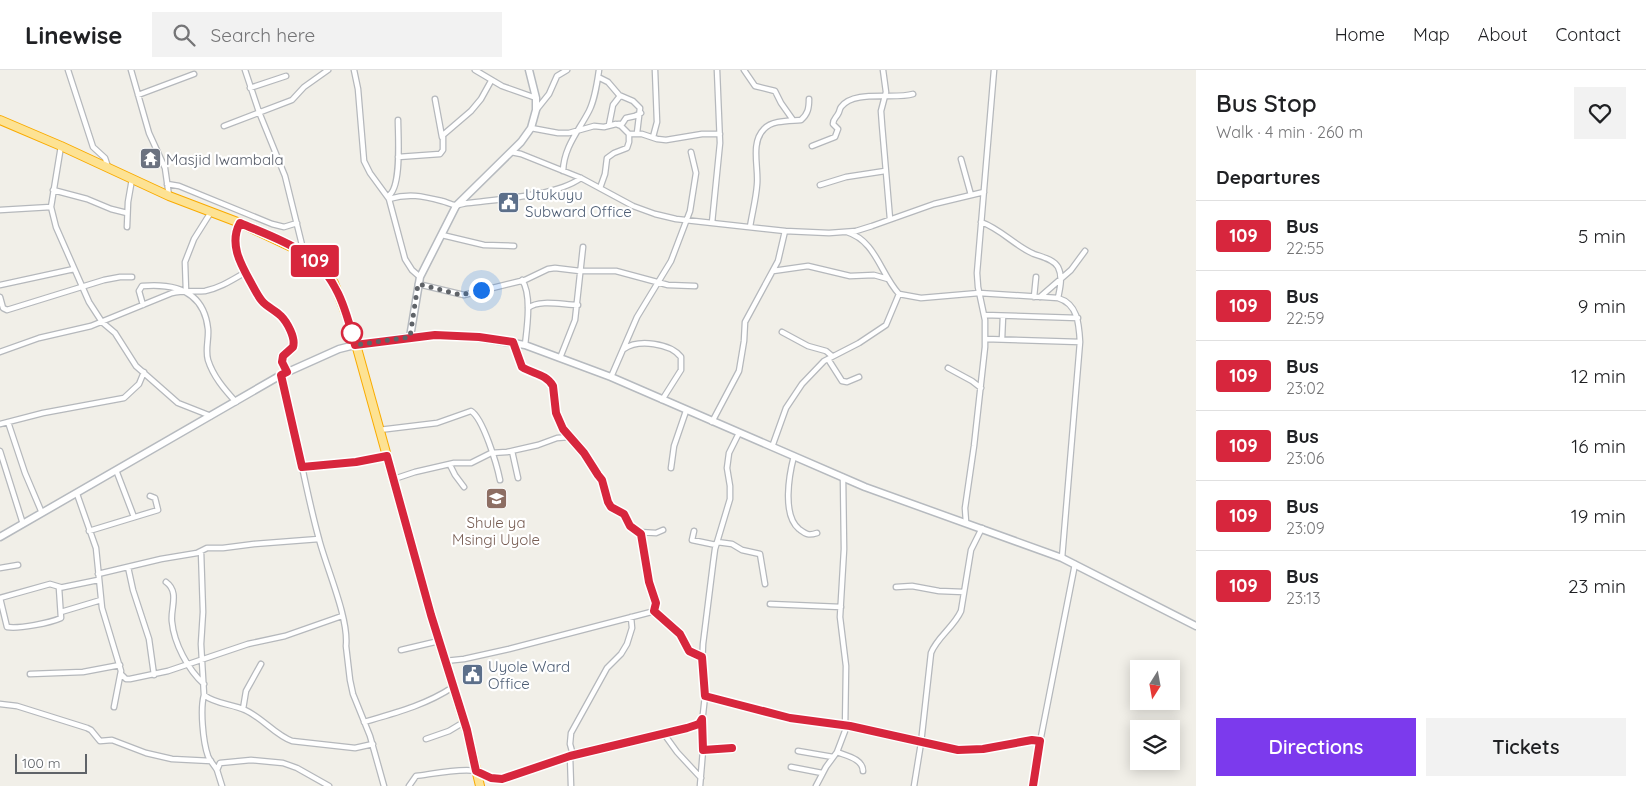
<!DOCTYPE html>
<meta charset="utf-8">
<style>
:root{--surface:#fff;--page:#f2f2f2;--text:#202124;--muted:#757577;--line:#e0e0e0;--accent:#7c3aed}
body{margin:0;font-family:Quicksand,sans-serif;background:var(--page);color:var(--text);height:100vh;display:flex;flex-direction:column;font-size:19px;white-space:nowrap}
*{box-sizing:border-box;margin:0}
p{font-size:16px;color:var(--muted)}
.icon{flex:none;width:28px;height:28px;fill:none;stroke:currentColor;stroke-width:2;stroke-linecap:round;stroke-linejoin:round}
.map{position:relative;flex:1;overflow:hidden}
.details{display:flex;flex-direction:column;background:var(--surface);width:450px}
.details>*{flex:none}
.badge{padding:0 10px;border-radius:4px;font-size:18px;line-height:32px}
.needle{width:32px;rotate:191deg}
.controls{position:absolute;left:1130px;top:590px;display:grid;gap:10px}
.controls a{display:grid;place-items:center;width:50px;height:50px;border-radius:0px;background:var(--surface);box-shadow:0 2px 12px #0003;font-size:25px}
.scale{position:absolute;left:15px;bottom:12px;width:72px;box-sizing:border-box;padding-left:5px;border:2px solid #5f6368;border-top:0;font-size:14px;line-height:18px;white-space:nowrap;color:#5f6368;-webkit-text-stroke:4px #fff;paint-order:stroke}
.you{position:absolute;width:25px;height:25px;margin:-12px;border:4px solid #fff;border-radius:50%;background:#1a73e8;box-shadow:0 0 0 8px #1a73e833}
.map>.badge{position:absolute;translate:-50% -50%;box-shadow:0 0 0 2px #fff}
h2{padding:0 20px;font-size:19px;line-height:45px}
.round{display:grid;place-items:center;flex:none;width:52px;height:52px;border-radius:0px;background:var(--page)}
.head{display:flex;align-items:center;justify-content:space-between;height:85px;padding:0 20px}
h1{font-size:24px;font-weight:600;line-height:38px}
.action{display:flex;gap:10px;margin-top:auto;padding:10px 20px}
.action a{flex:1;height:58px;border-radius:0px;background:var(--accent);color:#fff;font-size:20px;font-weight:600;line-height:58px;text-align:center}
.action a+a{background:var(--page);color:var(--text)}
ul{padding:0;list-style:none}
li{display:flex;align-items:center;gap:15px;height:70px;padding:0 20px;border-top:1px solid var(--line)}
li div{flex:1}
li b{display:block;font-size:19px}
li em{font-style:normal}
li .badge{min-width:55px;font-weight:700;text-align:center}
header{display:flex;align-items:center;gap:30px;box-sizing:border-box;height:70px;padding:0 25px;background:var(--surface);border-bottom:1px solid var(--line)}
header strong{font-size:24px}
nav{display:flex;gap:28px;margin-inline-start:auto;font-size:18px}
.search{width:350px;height:45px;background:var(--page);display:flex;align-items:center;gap:12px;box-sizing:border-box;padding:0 18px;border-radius:0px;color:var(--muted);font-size:19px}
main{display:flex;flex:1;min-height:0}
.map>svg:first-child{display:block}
</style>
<header>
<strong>Linewise</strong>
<div class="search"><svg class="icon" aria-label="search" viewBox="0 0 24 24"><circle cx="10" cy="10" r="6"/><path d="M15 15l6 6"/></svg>Search here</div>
<nav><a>Home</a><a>Map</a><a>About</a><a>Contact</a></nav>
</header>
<main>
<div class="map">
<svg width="1196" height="716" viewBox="0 0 1196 716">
<rect width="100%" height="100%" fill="#f1efe8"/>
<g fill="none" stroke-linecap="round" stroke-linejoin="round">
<defs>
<path id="street" d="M68,0L93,77L105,88L108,97
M131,0L149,63L165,98L169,126
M245,0L259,42L285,106L304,183
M354,0L358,19L364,91L370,103L389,129L405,189L412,200L420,207
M475,0L502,16L536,28
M744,0L755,16L775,21L781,33L793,50
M883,0L886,22L881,41L882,55L890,149
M598,7L608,12L620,26L613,35L609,55
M250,18L286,6
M138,25L194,4
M619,25L633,31L640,38L637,63
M435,29L442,67
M537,39L549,24L557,6L567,0
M618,54H622L626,48L635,46L641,43
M224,56L292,30L304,17L328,0
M531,58L558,63H569L594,56L604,57L616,54L621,56L629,64H642L657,69L666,70L702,64H720
M653,67L657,52L655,0
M61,76L51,137L56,157L89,232L102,252L115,263L136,296L178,333L211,346
M812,76L835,67L838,59L833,54C833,49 836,48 838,44C840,41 839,40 841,37C854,19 894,30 913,24
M511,82L521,84L581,108L633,136L655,144L676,149L785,161L829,163L856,161L872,156L934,134L984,122
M398,87L440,84L443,80V65L471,41L481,29L491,11
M961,89L971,125
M563,101C564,77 578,62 589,41C595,29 597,14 599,0
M167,114L179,116L272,154L284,157L297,153
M820,115L846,107L885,101
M600,118L605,104L607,88L614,83L627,78L629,72V64
M53,120L87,129L111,139L127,143
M388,126C402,119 398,66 398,50
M389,129C409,123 422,126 442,131C447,132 453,136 457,135C461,135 464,133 468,133C499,129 556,126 581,108
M0,140L51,137
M981,152C1001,159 1015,176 1034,184C1042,187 1053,189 1058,197C1063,207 1060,218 1058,228
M240,153C229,173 241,193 250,211C254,218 257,225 262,231C267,237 275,240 281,246C287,252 296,268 293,277L284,284L282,288L287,302
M712,153L720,73L717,0
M127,157L128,132L132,109
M750,157C752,144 756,129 757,115C759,98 750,73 764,59C772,50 790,51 801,50C808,44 809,38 809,29
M847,162C876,171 880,203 899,224L921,228L979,223L1058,228C1078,234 1079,254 1080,272L1062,488
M442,165L484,175L514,176
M773,201L808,196L850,206L874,205L888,209
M522,210C532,224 527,258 525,275
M418,214L464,225L525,210L548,199L555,198L580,201H616L668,215L695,216
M0,215L74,199
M186,221L185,192L194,169L211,142
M0,227L3,238L7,240L104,210L120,207H132
M1034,227L1036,207
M1040,227L1071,200L1085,181
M143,235L139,221L142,216C175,213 204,221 208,259C209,269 205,280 208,290C213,306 224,319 236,332
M528,238C540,229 563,235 578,235
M984,245L1078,248
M782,262L808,276L826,281L832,286
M985,269L1080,272
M1002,269L1003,246
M513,273L522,297C533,304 546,304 553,316L554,336L561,355L584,383L602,409L608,432L611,437L624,444L630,455L641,464L649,512L656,533L655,541
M624,279C638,269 670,273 681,287V300L662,330
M0,282L39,268L91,256L172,223C183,220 194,222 205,221C220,218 232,210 246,202
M560,288L575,250L583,177
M828,289L842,311L847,312L859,307
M948,298L972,311L981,318
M281,305C296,359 304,415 319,469C326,497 349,548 346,576L350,610L353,624L370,666L384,716
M611,307L637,247L671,191L690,141L696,103L691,82
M8,352L25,403L42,443
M712,352L739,301L744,271L745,252L778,191L785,161
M0,354L43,343L124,328L139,314L144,302
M379,360L437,353L471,341C483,348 497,395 500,410
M772,377L786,338L802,314L824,291L859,273L886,255L899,224
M0,381L23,454
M512,381L518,408
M794,386C789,405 782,445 799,459C806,464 808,466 817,463
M450,395L455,405L464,417
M302,397L357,392L387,386
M671,398L674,376L686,341
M116,400L134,447
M394,409L415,402L454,393H471L491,383L507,382L538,375L557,368L570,367
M77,424L96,478L102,538L121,601L114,637
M966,452L965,438L974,376L985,277V250L978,217L977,203L994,0
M89,461L158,440L155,428L150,426
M694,461L692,470L716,475
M639,462L656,463L663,460
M717,472L732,474L742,480L760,484L765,514
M201,481L203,542L201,574L204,625C215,634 232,634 245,640C263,648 275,665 292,671L355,678L373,674
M128,497L133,520L149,569L154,605
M0,498L18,495
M98,504L161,489L197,483L207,478H223L254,474L319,469
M166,512C180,522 170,539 172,552C174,573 188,600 204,614
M896,517L912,516L939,521L964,522
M0,528L7,557C19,559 50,553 61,548L59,518L98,510
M0,528L50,514L60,517
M770,534L841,537
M655,541L680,564L689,581L702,587
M61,542L101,530
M401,580L439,571
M445,591L464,589L509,579L655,541
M30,604L83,602L120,595
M122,605L126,609H130L168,601L248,574L285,566L342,546
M204,625C200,639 203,672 208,686C210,691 214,695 217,700
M705,626L780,645L850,656L958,680L983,679L1032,670L1040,671
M0,634L17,636L87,658L91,660L100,671L112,670L146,683L172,689L211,691
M243,639L246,621L261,594
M364,652C395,643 426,635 453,617
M664,664L677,682L701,708
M426,669L449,661L464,652
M703,680L732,678
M798,681L833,687
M837,682C847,686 863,689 863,701
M573,685L570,674L571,663L607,598L621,584L627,574L632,558L631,547
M570,686L571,716
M791,697L822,703
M222,716L217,700L220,693L251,690L283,693L297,698L329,716
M409,716L416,706C432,704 460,698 476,701C486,703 492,709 502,709L570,686L687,658L700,653L703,644L705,626L702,596L703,574L713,494L715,479L730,429V416L727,398L729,383L739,363
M700,716L703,680L702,650
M816,716L826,697L837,682L845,661L846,596L840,547L844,479L843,407
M914,716L921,673L931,583C937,567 954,557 961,541L971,480L982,458
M1033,716L1039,677L1075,494"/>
<path id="secondary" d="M410,267L420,207L456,136L521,72L531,58L536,40V28L529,0
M0,467L281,305L339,279L355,275L410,267L435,265L468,266L525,275L611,307L865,417L1062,488L1196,556"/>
<path id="highway" d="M0,50L61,76L169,126L240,153L304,183L320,196L334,213L352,260L431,545L467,661L480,716"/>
</defs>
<!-- street casing -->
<use href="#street" stroke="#b5b8bc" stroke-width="7"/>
<!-- secondary casing -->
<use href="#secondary" stroke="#b6babf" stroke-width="9"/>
<!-- highway casing -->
<use href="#highway" stroke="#f9ab00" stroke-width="10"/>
<!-- street -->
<use href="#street" stroke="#fff" stroke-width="4.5"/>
<!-- secondary -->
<use href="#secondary" stroke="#fff" stroke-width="6"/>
<!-- highway -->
<use href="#highway" stroke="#fde293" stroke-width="8"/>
</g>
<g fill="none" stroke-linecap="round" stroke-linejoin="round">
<defs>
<path id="line" d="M732,678L703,680L702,649L699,654L687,658L570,686L502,709L491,708L476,701L467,660L431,545L387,386L356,392L302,397L281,305L287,302L282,292L283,286L293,277C296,268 287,252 281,246C275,240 267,237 262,231C257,225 254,218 250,211C240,193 229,173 240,153C261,162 284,170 304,183C336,204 346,239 355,275L435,265L479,267L513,272L522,297C533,304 546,304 553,316L556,343L563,359L584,383L598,405L602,410L608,432L611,437L624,444L630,456L641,464L649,512L656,533L654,541L680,564L689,581L702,587L705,626L790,648L850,656L958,680L983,679L1032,670L1040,671L1033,716"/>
</defs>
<!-- line casing -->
<use href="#line" stroke="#fff" stroke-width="11"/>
<!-- line -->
<use href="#line" stroke="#d7263d" stroke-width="8"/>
<!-- walk -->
<path stroke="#5f6368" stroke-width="5" stroke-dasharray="0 9" d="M352,263L355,275L410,267L418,214L461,225L481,220"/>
</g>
<!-- icons -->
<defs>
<symbol id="temple-square" viewBox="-11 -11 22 22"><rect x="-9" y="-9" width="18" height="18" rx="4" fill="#6b7280" stroke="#fff"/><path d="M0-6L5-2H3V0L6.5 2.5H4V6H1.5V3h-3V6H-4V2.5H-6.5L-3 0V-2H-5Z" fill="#fff"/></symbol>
<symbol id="civic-square" viewBox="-11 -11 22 22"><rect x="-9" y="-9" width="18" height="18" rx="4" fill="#5c6f8a" stroke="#fff"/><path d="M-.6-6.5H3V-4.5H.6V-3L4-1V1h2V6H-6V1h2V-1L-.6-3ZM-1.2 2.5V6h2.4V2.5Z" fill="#fff"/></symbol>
<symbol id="school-square" viewBox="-11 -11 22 22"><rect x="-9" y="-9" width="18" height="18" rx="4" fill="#8d6e63" stroke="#fff"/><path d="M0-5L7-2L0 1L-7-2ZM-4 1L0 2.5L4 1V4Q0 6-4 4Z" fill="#fff"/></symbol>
</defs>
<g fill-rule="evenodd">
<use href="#temple-square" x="138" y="76" width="25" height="25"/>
<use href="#civic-square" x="496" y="120" width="25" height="25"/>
<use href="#school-square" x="484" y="416" width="25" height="25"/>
<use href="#civic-square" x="460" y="592" width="25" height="25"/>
</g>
<!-- markers -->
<circle fill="#fff" stroke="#d7263d" stroke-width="2.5" cx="352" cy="263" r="10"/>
<g text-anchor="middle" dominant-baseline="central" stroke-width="4.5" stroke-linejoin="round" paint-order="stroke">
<!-- worship labels -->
<g font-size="15" fill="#5b616d" stroke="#fff" text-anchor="start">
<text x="166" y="89">Masjid Iwambala</text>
</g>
<!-- service labels -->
<g font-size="15" fill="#4e5e75" stroke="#fff" text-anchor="start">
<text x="525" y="124">Utukuyu<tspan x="525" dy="17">Subward Office</tspan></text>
<text x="488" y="596">Uyole Ward<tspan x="488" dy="17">Office</tspan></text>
</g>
<!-- education labels -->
<g font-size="15" fill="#785e54" stroke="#fff">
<text x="496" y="452">Shule ya<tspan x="496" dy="17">Msingi Uyole</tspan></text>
</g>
</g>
</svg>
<div class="controls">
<a><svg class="needle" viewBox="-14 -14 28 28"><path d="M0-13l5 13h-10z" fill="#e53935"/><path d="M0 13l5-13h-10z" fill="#757577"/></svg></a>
<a><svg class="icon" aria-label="layers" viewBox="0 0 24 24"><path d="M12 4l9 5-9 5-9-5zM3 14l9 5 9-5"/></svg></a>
</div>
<div class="scale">100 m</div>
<div class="you" style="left:481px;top:220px"></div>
<b class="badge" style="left:315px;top:191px;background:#d7263d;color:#fff">109</b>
</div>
<section class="details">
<div class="head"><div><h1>Bus Stop</h1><p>Walk · 4 min · 260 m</p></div><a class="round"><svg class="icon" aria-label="heart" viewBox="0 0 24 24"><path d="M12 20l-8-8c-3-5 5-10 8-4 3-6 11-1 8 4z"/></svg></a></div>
<h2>Departures</h2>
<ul>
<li><span class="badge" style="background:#d7263d;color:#fff">109</span><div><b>Bus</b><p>22:55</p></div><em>5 min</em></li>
<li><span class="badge" style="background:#d7263d;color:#fff">109</span><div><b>Bus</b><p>22:59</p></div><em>9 min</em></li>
<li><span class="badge" style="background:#d7263d;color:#fff">109</span><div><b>Bus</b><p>23:02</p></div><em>12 min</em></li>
<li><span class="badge" style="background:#d7263d;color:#fff">109</span><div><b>Bus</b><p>23:06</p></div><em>16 min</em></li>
<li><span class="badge" style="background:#d7263d;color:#fff">109</span><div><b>Bus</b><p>23:09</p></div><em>19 min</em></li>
<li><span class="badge" style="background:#d7263d;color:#fff">109</span><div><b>Bus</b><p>23:13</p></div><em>23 min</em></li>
</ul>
<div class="action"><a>Directions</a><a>Tickets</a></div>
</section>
</main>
